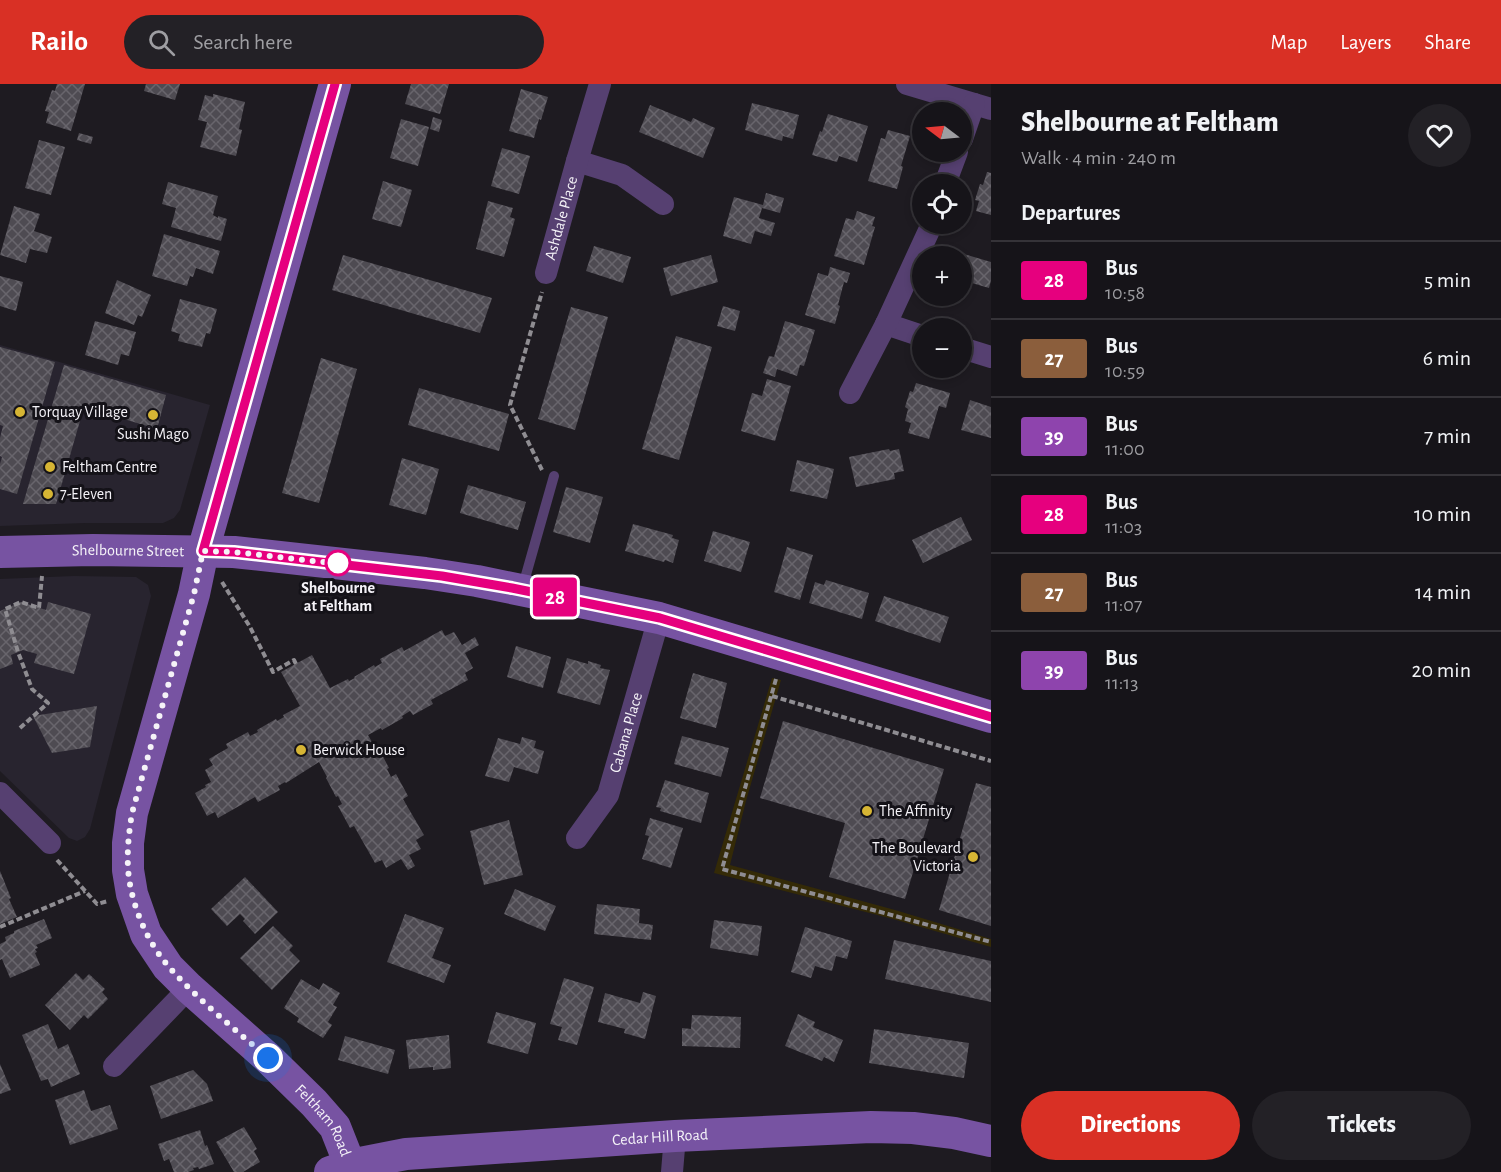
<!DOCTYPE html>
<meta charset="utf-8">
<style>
:root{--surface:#161419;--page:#232126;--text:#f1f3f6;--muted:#9e9ea2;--line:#353338;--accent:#d93025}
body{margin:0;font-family:"Alegreya Sans",sans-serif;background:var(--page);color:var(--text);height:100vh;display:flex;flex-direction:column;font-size:22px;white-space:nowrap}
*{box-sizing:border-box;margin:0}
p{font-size:20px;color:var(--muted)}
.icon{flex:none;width:33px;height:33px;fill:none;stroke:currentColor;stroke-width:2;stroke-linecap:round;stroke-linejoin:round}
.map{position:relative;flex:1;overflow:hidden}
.sheet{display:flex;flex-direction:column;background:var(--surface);width:510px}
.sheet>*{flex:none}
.badge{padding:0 12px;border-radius:4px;font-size:21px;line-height:39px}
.needle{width:39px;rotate:286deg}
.controls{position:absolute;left:912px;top:18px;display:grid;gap:12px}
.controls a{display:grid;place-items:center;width:60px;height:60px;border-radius:50%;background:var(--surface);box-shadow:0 3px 9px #0003,0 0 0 2px var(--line);font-size:30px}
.you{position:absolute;width:30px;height:30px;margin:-15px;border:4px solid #fff;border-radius:50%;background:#1a73e8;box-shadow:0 0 0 9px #1a73e833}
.map>.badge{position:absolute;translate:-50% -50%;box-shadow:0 0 0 3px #fff}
h2{padding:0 30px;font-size:22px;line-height:54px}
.round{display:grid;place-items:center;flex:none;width:63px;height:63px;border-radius:32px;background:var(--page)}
.headline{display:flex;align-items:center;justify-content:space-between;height:102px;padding:0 30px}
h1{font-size:28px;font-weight:800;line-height:45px}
.action{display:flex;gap:12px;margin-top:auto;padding:12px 30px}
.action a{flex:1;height:69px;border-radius:36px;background:var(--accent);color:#fff;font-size:24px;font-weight:800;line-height:69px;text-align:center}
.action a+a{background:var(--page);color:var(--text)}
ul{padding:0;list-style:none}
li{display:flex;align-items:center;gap:18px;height:78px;padding:0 30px;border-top:2px solid var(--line)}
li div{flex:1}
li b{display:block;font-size:22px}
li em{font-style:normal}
li .badge{min-width:66px;font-weight:700;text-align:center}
header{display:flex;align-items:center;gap:36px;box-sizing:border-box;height:84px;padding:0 30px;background:var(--accent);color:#fff}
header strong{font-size:28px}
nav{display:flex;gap:33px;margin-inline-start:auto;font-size:21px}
.search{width:420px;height:54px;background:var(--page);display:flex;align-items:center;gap:15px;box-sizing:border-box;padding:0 21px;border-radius:33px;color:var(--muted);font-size:22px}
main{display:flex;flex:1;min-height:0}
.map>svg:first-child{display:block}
</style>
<header>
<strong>Railo</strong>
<div class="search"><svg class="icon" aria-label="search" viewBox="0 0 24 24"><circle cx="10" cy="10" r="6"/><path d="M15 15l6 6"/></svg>Search here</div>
<nav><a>Map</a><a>Layers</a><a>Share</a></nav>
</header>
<main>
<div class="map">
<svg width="991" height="1088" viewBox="0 0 991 1088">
<defs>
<pattern id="building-cross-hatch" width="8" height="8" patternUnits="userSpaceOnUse" patternTransform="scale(1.5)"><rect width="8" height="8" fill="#4e4b52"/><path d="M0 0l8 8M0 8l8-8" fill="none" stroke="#68656c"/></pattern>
</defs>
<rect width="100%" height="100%" fill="#1e1b21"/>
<!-- built -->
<path fill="#28242f" d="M0,261L210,321L180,426L174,434L163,439H85L0,442Z
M74,492L136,493L148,501L151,512L90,745L85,753L77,757L69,754L0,687V495Z"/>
<!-- green -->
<path fill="#342a07" d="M772,594L781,596L746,717L730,781L895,826L991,855V863L893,835L714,789Z"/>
<!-- building -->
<path fill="url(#building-cross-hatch)" d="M57,0H85L71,47L46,39L49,28L45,27L52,6L55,7Z
M146,0H180L175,16L144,7Z
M411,0H449L440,30L405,20Z
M521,5L548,13L541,36L539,35L534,54L509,47Z
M213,10L245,18L239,45L242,46L236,72L200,63L207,38L198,36L205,11L213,13Z
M752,19L799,31L793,55L783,52L782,57L745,46Z
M650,21L691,38L693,34L715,44L703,74L639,48Z
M828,30L868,42L857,78L839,72L837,78L812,71L820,47L822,48Z
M433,33L442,36L439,48L430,45Z
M401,35L429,43L418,82L390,74Z
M888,46L910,52L901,82L903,83L897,105L868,97L881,54L885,55Z
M79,49L93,53L91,60L77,56Z
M39,56L65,63L51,111L25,104Z
M502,64L530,72L519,110L491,102Z
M987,88L991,89V131L976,127L979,117L975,116L980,100L983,101Z
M383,97L412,106L401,143L372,135Z
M168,98L218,112L213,131L218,134V132L227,135L221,157L171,143L176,124L162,120Z
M766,109L784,114L780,129L762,124L759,134L775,139L771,152L755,147L751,160L723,152L734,113L763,121Z
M488,117L513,124L510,133L515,135L504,173L476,165Z
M14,122L40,130L34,147L52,153L47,169L30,165L26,179L0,171Z
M857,127L875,133L872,142L875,143L864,181L834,172L846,134L854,136Z
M164,150L220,167L213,190L196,184L193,193L190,192L187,202L152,192Z
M594,162L631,173L623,199L586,187Z
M957,168L991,178V196L989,204L965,197L962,205V172H956Z
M343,171L492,214L480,249L332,206Z
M711,171L718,198L671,212L663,184Z
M830,183L850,189L847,199L844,198L838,221L840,222L835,240L805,231L818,189L828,192Z
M0,192L23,198L16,227L0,222Z
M117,196L151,211L142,233L138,231L134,241L105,229Z
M180,215L217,225L210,250L206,249L202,263L178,257L180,250L171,247Z
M723,222L740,227L735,247L717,242Z
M571,223L608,233L575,346L538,335Z
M95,237L136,248L129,272L121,270L118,281L85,271Z
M785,237L815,246L804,282L800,281L797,292L777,285L775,293L763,289L769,272L774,273Z
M676,252L712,263L679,376L642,365Z
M0,263L55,278L17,410L0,405V380L2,373L0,372V354L3,342L0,341Z
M321,274L357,285L319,419L282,409Z
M64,281L166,311L157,345L84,323L56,420H23Z
M767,295L791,302L775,357L741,347L752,309L762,312Z
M916,299L950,309L946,324L939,322L929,355L908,349L911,339L905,337L908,325L905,323L910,307L913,308Z
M419,304L509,330L499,367L408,341Z
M970,316L991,323V354L961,346Z
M889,365L890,367L899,365L904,387L894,389L895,395L856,403L849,373Z
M402,374L439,385L426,431L389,421Z
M797,376L834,385L827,415L790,407Z
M468,401L526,418L518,446L460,429Z
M566,403L603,413L590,459L553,448Z
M961,433L972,456L923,479L912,456Z
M633,440L673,451L672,454L679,456L673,479L665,476L664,478L625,467Z
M713,447L750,458L741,488L704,477Z
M787,463L813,471L800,516L774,508Z
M826,496L869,509L862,535L809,519L815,498L824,501Z
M884,512L949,533L940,559L875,537Z
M21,518L46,526L48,518L91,530L74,590L34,579L37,570L23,566L11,571L13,580L0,585V527Z
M442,546L445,552L454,548L462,561L475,553L479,561L465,569L473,584L465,589L468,596L431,616L433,620L413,631L410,627L402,632L403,634L382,646L381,644L368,651L377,667L379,665L389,684L387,685L391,693L396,690L408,712L403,715L424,751L416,756L421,765L409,771L415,782L408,786L401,775L386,784L382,776L375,779L354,742L350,744L338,722L342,720L338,712L336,713L326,694L327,693L319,678L286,699L285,698L278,702L280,706L258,718L255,713L218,734L215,728L207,732L195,709L206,703L205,701L211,698L205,686L213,681L209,675L228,664L226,660L248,648L250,652L258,648L257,646L276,635L277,637L284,633L283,631L300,622L281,588L312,571L330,604L348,595L349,597L355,594L354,593L374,581L375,583L382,579L380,575L402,563L404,567Z
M516,562L551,573L543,604L507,593Z
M567,574L588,580V577L601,581L600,584L610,586L600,621L557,609Z
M693,589L727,599L716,644L680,634Z
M97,622L90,663L52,669L33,632Z
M783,637L944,685L905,815L829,793L845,739L760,714Z
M682,652L729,664L721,693L674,680Z
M522,653L536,657L534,664L544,667L538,690L514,683L509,698L485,692L498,654L520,660Z
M665,696L709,709L701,739L660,727L661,724L656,723Z
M976,699L991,703V842L939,826Z
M650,734L683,744L671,784L642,775L649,752L645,751Z
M509,736L523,791L484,801L470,747Z
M0,787L11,814L9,815L17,833L0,840Z
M245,793L278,828L255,850L243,837L245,835L240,830L227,842L211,825Z
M515,805L556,822L545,847L504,830Z
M597,820L640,825L639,839L653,841L651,856L594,850Z
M405,830L444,844L432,874L451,881L444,899L387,878Z
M44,835L52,854L36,861L38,864L35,865L37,868L35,869L40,881L10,894L2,875L0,876V860L6,857L5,853L14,849V847Z
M714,836L762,842L758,872L710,864Z
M273,842L293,862L289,866L300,877L272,906L240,874Z
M805,843L852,857L847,875L836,872L832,887L815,882L811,894L791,888Z
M894,856L991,877V918L885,895Z
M76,889L83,896L89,890L105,905L102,908L108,915L88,935L84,931L70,946L45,921Z
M564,894L594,903L577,961L558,956L562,943L550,940Z
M301,895L319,906L323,899L340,909L333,921L337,923L328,938L332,941L323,954L297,938L299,934L284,924Z
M643,908L656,912L645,955L624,949L625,945L598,938L605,909L640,919Z
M496,928L536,939L528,970L487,959Z
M798,930L815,938L813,943L843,956L834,978L824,973L822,977L785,962Z
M692,931L741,933L740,964L682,962V944L691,945Z
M48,940L58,965L68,960L80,990L51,1003L48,995L41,997L22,951Z
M874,945L969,959L964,994L869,979Z
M449,951L451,984L433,986V983L409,985L406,956Z
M345,952L395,966L388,990L338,976Z
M0,980L11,1006L0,1010Z
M193,986L207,1000L213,1017L161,1035L150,1002Z
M84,1006L91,1027L110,1021L118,1045L70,1061L55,1016Z
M244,1043L257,1065L254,1067L260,1078L243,1088H234L216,1058Z
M200,1046L205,1062L207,1061L214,1080L199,1085L198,1083L193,1084L194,1086L188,1088H174L169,1075L164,1077L158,1060Z"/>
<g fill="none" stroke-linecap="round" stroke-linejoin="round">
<!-- path -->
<path stroke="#8f8d92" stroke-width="4" stroke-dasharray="6 3" stroke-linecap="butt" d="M542,386L510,321L542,208
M222,498L250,543L273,588L294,576L296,580
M776,595L722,785L991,858
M772,612L991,677
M20,644L48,619L32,605L18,568L5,525L21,518L39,524L42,492
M57,776L97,820L108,817
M0,843L85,807"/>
<!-- lane -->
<path stroke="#564071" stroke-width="10" d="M522,505L554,392"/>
<!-- street -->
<g stroke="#564071" stroke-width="22">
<path d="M907,0L991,25"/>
<path d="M962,55L974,20"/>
<path d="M577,77L622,91L663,120"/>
<path d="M945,100L957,68"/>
<path id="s1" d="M546,189L577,77L600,0"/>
<path d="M886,240L922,252"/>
<path d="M962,264L991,273"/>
<path d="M850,309L886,240L932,140"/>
<path d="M0,709L50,759"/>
<path id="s2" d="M577,754L608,711L659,534"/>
<path d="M114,982L189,904"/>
<path d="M672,1088L675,1052"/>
</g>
<!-- secondary -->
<g stroke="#7753a2" stroke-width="32">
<path id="s3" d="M335,0L203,467L194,510L132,729L128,759V786L132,810L146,850L168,883L189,904L268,974L314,1019L335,1043L350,1081"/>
<path id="s4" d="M0,468L93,466L234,468L425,489L477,497L659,534L991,633"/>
<path id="s5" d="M330,1088L350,1081L406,1070L675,1052L871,1043L913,1044L954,1049L991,1057"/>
</g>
</g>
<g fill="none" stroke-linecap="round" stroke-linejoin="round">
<defs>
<path id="line" d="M335,0L203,467L234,468L442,492L512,504L660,534L991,633"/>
</defs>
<!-- line casing -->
<use href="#line" stroke="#fff" stroke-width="14"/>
<!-- line -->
<use href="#line" stroke="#e6007e" stroke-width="9"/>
<!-- walk -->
<path stroke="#f5f3f8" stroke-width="6" stroke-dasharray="0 10.8" d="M268,974C236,946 198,916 170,884C147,859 130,818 128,784C127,765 129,748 132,729L194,510L203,467L234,468L349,481L338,479"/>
</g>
<!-- markers -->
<g fill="#d6b534" stroke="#141218" stroke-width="2">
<circle cx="20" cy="328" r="6"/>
<circle cx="153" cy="331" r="6"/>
<circle cx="50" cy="383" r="6"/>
<circle cx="48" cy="410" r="6"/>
<circle cx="301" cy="666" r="6"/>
<circle cx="867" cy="727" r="6"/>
<circle cx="973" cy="773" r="6"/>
</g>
<circle fill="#fff" stroke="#e6007e" stroke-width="3" cx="338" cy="479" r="12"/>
<g text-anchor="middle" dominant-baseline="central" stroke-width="6" stroke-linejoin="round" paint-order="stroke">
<!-- street labels -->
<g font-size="16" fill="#f5f3f8" stroke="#141218">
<text stroke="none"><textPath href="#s1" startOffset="57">Ashdale Place</textPath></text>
<text stroke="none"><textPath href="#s4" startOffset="128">Shelbourne Street</textPath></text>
<text stroke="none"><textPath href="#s2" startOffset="118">Cabana Place</textPath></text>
<text stroke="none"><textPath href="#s3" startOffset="1140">Feltham Road</textPath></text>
<text stroke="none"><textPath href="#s5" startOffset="333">Cedar Hill Road</textPath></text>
</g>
<!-- poi labels -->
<g font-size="16" fill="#f5f3f8" stroke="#141218" text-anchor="start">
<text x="32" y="328">Torquay Village</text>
<text x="153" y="350" text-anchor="middle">Sushi Mago</text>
<text x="62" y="383">Feltham Centre</text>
<text x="60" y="410">7-Eleven</text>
<text x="313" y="666">Berwick House</text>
<text x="879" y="727">The Affinity</text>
<text x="961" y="764" text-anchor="end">The Boulevard<tspan x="961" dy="18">Victoria</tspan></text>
</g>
<!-- stop labels -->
<g font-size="16" font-weight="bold" fill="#f5f3f8" stroke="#141218">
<text x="338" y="504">Shelbourne<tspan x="338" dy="18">at Feltham</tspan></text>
</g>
</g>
</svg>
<div class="controls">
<a><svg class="needle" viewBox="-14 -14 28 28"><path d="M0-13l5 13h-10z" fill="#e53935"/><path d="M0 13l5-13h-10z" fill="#9e9ea2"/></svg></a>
<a><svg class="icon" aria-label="locate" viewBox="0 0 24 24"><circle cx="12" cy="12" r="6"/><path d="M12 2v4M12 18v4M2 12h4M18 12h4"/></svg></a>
<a>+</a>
<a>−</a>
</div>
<div class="you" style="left:268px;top:974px"></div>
<b class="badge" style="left:555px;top:513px;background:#e6007e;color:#fff">28</b>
</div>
<section class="sheet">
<div class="headline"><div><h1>Shelbourne at Feltham</h1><p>Walk · 4 min · 240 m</p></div><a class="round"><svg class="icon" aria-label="heart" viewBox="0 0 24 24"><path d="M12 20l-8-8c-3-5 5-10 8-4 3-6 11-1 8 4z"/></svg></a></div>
<h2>Departures</h2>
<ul>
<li><span class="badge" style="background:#e6007e;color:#fff">28</span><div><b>Bus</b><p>10:58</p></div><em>5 min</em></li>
<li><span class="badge" style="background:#8b5e3c;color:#fff">27</span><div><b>Bus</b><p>10:59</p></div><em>6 min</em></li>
<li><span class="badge" style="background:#8e44ad;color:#fff">39</span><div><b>Bus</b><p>11:00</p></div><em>7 min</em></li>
<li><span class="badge" style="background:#e6007e;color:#fff">28</span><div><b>Bus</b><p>11:03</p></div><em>10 min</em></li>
<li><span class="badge" style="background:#8b5e3c;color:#fff">27</span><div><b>Bus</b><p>11:07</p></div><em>14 min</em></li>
<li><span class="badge" style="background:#8e44ad;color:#fff">39</span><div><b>Bus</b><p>11:13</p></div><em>20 min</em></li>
</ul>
<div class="action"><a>Directions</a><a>Tickets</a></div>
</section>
</main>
